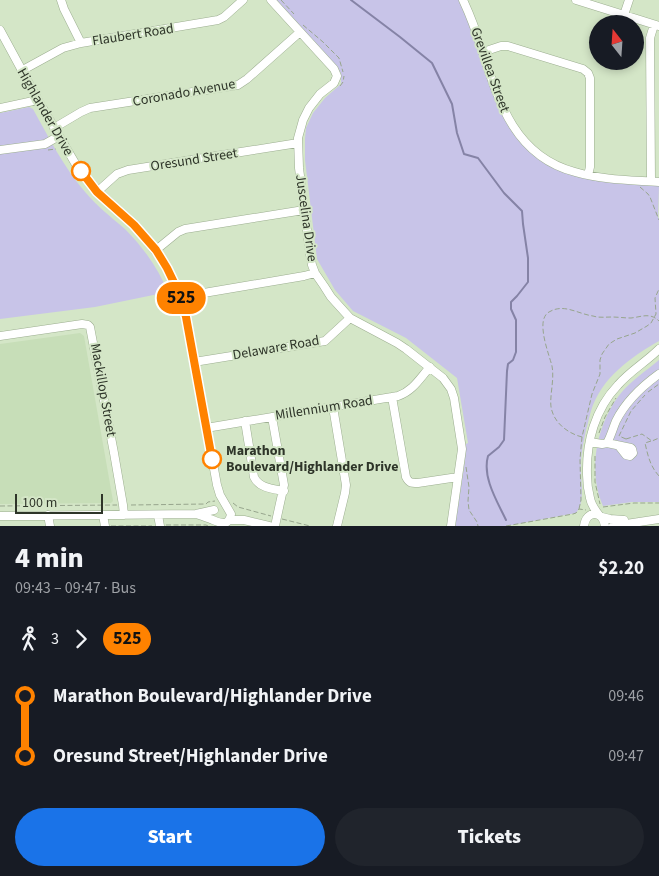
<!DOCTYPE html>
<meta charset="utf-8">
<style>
:root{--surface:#171b24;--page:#20242c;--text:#f1f3f6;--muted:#9ea1a6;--accent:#1a73e8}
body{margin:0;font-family:"Source Sans 3",sans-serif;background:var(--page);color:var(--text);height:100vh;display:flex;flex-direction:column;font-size:19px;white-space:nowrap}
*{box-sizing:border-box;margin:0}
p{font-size:16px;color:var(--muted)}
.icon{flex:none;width:28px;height:28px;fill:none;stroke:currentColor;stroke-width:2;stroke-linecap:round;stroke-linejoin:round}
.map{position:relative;height:526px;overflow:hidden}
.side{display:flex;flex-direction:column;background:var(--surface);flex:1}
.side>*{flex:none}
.badge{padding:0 10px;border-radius:16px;font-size:18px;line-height:32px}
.needle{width:32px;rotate:343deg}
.controls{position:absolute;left:589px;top:15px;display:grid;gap:10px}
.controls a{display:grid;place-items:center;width:55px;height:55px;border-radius:50%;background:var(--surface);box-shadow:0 2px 8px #0003;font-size:25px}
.scale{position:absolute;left:15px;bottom:12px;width:88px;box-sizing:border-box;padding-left:5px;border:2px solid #2e3529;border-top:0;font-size:14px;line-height:18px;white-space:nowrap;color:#2e3529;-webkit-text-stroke:4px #d4e6c7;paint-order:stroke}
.map>.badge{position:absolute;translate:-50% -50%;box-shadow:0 0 0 2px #fff}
.legs{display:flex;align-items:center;gap:8px;height:55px;padding:0 15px;font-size:16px}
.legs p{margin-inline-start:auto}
.overview{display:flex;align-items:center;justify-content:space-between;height:85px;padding:0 15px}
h1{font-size:28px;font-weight:800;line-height:38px}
.primary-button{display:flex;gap:10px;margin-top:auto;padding:10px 15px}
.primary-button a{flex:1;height:58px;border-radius:30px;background:var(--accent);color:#fff;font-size:20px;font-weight:800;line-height:58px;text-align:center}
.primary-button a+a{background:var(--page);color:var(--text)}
ul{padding:0 15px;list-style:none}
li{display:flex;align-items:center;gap:18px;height:60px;font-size:19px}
li i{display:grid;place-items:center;width:8px;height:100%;margin:0 6px;background:currentColor}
li i::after{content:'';width:12px;height:12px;margin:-6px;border:4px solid;border-radius:50%;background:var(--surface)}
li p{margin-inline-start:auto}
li:first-child i{background:linear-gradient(#0000 50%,currentColor 0)}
li:last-child i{background:linear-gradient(currentColor 50%,#0000 0)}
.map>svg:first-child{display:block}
</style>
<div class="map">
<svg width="659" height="526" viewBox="0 0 659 526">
<rect width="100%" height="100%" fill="#d4e6c7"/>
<!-- built -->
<path fill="#c7deb8" d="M80,333L84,336L113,501L111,503L0,504V344Z"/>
<!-- green -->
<path fill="#c8c4e8" d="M275,0H463L506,120L551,164L620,182L659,186L658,218H659V341C631,357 601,378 591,411C589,417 588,424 586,430C583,444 580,458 581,472C581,485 585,502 576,513L506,526H455L465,461L466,444L468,443L457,378L406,338L353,311L335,290L317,259L305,160V139L306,128L313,113L325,98L341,84V73Z
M29,107L33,109C49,138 64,168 86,193C97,206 111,217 125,229C143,247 158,268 168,292L95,307L0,319V113Z
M659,360V502H632L603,506C587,470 597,423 621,393C632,380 646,371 659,360Z"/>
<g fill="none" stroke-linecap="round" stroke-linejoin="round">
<!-- stream -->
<path stroke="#8583a6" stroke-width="2" d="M351,0L400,37L432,63L452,104L457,133L464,154L478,158L504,193L522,211L523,224L528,258V282L517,296L511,302V309L516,320V352L513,360L508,364L507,371L504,440L499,447L488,456C482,477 497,501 506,520"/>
<defs>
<path id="minor" d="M61,0L64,9L81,43
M271,0L334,69L337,76L334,83L320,94L309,108L303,120L298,138L299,168L310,254L312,265L315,273L324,286L331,297L350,318L397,343L406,349L443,378L451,389L454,398L462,449L451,526
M463,0C470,15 476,31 481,47C498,100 514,156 575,172C602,180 631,180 659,182
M576,0L659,26
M624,15L629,0
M0,30L38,100L75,163L97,192L134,225L161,258L180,295L186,317L217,485L220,495L231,514C229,526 222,524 213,520C208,518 202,516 196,514
M483,52L501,46H508L583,69L588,73L590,78V167L588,175
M21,71L63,48L81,43L218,20L224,17L243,0
M0,108L38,100
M54,128L81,112L90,108L238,85L247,79L300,32
M0,150L45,144L59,136
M651,181L650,38L654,25
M97,192L117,174L128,170L298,143
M156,250L178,232L185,229L304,210
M180,295H192L304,276L315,273
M0,336L82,324L88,325L90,327L114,453L123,505L124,515
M194,362L325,341L350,318
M392,397L406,477C409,483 411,483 418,483L458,477
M333,407L346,485L345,493L337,526
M272,417L284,485L275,526
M245,421L254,477C259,488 273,489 284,491
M206,428L398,396C413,391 420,378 430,367
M590,442L602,444L607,443C611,436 613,428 616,421C626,401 641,387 659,374
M607,443L631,448L632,449L633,453L630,456L626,455L619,446
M48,515L50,526
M103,515L105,526
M158,515L160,526
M599,515C595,510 591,504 590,498C588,490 587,482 587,475C586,442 595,409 618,385C630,371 646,362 659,349
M0,516L196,514L214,510
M602,517L610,519L624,520
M230,520H244L269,526
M584,526C586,510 603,510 605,526
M613,526L659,519"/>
</defs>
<!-- minor casing -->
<use href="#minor" stroke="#9cae90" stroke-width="9"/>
<!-- path -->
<path stroke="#97a58d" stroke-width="1" stroke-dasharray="5 2.5" stroke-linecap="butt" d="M281,0L294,14
M303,25L323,42L339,58L343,72
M340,86L343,82L344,76
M48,150L56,149
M640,187L648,194L650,197L659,220
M648,392L659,384
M599,433L605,417L616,398
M582,437C570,434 556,425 552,411C548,400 555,381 552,366C549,354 535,320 549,312C564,303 578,314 593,316C599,318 605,317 612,317C618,317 624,318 631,318C641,317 650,312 659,321
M626,439L619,436L631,411L645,395
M626,439L642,434L652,441L659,438
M651,441L645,443C648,456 650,466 659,476
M595,456V482L600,504
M466,467L469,487L468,501L469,510L477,522L478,526
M233,503L238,507L271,516
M131,505L206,504L208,502L215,501
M0,506L117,505
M603,507L634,503H659
M579,509L581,500L580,459L582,437L592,394L600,374V360L602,354L609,344L617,339L635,333L647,326L651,323L656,314L655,298L659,289
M282,519L310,526
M166,525H206L208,526
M111,526H152
M506,526L573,514L576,513L579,509L586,510"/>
<!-- minor -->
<use href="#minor" stroke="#fff" stroke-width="8"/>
</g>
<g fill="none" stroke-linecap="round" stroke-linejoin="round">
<defs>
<path id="line-1" d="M81,171L97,192L134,225L156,250L167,268L180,295L186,317L212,459"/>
</defs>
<!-- line-1 casing -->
<use href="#line-1" stroke="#fff" stroke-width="11"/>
<!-- line-1 -->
<use href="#line-1" stroke="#ff8200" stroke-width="8"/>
</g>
<!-- markers -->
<g fill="#fff" stroke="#ff8200" stroke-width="2.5">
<circle cx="81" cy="171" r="9"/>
<circle cx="212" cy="459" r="9"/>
</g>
<g text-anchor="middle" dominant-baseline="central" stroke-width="4" stroke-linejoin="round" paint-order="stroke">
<!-- street labels -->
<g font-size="14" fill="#2e3529" stroke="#d4e6c7">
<text transform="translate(133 35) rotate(-9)">Flaubert Road</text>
<text transform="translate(490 70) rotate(70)">Grevillea Street</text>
<text transform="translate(184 93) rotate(-10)">Coronado Avenue</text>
<text transform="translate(45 112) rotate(60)">Highlander Drive</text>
<text transform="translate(194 160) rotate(-9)">Oresund Street</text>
<text transform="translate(306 218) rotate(82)">Juscelina Drive</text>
<text transform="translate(276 348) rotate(-10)">Delaware Road</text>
<text transform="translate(103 390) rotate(80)">Mackillop Street</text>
<text transform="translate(324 408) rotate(-9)">Millennium Road</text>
</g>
<!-- stop labels -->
<g font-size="14" font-weight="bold" fill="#2e3529" stroke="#d4e6c7" text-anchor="start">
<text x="226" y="451">Marathon<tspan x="226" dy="16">Boulevard/Highlander Drive</tspan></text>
</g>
</g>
</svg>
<div class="controls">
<a><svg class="needle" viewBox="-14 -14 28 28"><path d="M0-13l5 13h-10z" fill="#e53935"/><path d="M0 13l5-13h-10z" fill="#9ea1a6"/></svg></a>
</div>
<div class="scale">100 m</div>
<b class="badge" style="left:181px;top:298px;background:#ff8200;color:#111">525</b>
</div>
<section class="side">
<div class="overview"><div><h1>4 min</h1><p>09:43 – 09:47 · Bus</p></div><b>$2.20</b></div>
<div class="legs"><svg class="icon" aria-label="walk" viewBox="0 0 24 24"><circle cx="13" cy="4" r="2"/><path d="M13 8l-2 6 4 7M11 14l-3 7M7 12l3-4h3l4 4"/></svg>3<svg class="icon" aria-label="forward" viewBox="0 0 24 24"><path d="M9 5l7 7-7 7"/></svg><b class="badge" style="background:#ff8200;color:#111">525</b></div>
<ul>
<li><i style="color:#ff8200"></i><b>Marathon Boulevard/Highlander Drive</b><p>09:46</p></li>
<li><i style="color:#ff8200"></i><b>Oresund Street/Highlander Drive</b><p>09:47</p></li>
</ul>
<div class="primary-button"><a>Start</a><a>Tickets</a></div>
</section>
